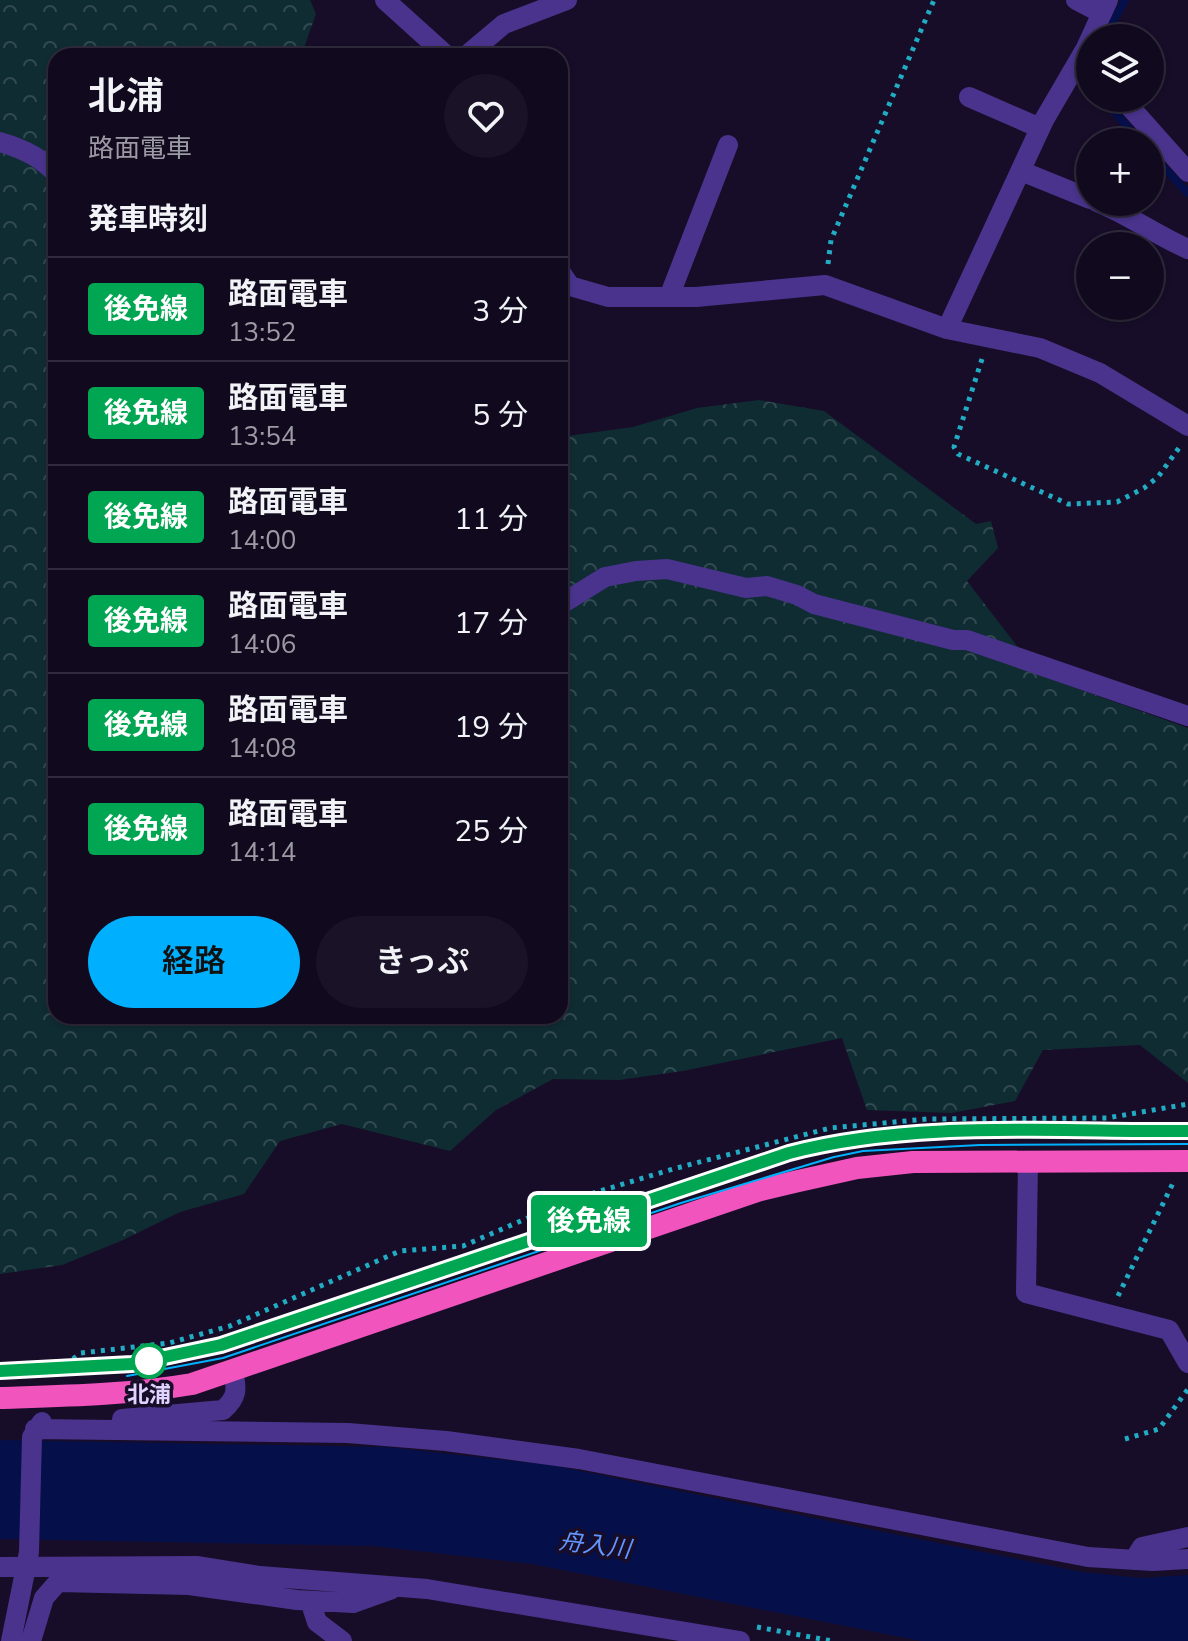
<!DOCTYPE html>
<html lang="ja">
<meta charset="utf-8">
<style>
:root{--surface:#110a1e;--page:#1a1327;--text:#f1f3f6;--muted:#9c9aa4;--line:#302b3c;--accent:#00b0fe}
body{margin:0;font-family:"Nunito Sans","Noto Sans JP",sans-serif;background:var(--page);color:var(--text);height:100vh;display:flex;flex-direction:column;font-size:30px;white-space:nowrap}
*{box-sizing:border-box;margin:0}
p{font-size:26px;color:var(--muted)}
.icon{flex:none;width:44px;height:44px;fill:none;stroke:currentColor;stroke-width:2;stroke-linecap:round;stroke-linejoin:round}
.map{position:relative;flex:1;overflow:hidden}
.panel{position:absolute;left:48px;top:48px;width:520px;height:976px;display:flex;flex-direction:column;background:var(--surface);border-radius:24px;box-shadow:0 2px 6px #0004,0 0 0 2px var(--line)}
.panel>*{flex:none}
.badge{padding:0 16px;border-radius:6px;font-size:28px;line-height:52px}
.fabs{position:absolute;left:1076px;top:24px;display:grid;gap:16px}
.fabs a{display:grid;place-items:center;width:88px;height:88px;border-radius:50%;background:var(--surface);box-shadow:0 2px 6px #0004,0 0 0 2px var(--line);font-size:40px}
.map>.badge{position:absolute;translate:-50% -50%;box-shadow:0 0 0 4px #fff}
h2{padding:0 40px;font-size:30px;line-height:72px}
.round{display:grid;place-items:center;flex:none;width:84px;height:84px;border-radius:42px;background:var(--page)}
.summary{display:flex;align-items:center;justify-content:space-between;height:136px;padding:0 40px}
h1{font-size:38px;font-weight:600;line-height:60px}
.button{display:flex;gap:16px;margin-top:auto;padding:16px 40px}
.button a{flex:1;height:92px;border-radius:48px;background:var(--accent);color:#111;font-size:32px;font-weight:600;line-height:92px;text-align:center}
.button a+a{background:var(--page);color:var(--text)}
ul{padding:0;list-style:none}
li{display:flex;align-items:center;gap:24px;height:104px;padding:0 40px;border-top:2px solid var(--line)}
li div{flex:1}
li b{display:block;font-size:30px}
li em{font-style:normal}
li .badge{min-width:88px;font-weight:700;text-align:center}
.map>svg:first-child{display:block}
</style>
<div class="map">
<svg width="1188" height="1641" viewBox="0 0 1188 1641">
<defs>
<pattern id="forest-crowns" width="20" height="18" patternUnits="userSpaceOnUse" patternTransform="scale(2)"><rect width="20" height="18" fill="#0f2c32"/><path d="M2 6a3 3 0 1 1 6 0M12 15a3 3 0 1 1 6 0" fill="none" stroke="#324a51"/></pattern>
</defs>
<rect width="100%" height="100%" fill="#170d28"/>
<!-- forest -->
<path fill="url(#forest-crowns)" d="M0,0H310L316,14L301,56H56V1016H560V437L633,427L697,408L759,400L824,411L976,524L991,521L998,548L967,581L1039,675L1188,728V1083L1140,1045L1043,1050L1015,1101L952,1113L867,1110L842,1038L683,1071L619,1080L553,1079L496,1110L450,1151L342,1124L280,1141L244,1194L180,1212L123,1240L62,1265L0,1274Z"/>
<!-- water -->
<path fill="#050f49" d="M0,1440L386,1447L551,1465L1082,1572L1142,1578L1188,1575V1641H921L532,1564L374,1546L0,1539Z"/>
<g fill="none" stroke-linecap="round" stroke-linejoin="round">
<!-- stream -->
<path stroke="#050f49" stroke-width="8" d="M1106,34L1125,0
M1103,98L1140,142
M1150,153L1188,193"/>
<!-- path -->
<path stroke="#22acc4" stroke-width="5" stroke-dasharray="4 6" stroke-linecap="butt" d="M828,264L831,240L934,0
M982,359L954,447L958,454L1068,504L1117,502L1144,488L1158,477L1181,445
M1118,1296L1173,1183
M73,1359L81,1353L169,1343L230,1326L400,1251L463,1246L567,1201L673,1169L830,1128L927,1119L1107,1118L1188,1104
M1125,1439L1159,1429L1188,1389
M757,1627L832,1641"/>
<!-- minor -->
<path stroke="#49338c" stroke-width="20" d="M385,0L447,56
M1076,0L1101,13
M466,56L504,24L567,0
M969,97L1040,128
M1122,98L1188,172
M0,142C21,148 42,157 56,174
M1021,171L1090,199
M1097,202C1129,215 1156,235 1188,249
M560,271L570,286L608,297H696L825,285L947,329L1040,348L1100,373L1188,426
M669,297L728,145
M947,329L1044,120L1086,48L1108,0
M560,605L605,577L636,571L667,569L746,588L767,586L797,595L814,604L953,640H967L1188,716
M1028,1162L1026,1293L1169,1330L1188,1363
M122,1419L223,1410C238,1397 237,1389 233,1370
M35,1429L348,1433L446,1441L579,1459L1088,1557L1153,1561L1188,1559
M1134,1560L1142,1547L1188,1537
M0,1567L198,1566L260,1576L427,1589L740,1641
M310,1601L317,1622L342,1641
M11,1641L29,1552L32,1437L42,1422
M31,1641L44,1598L58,1582L189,1585L297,1600L353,1603L392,1589"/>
<!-- trunk -->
<path stroke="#f254be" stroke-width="22" d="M0,1398C64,1396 128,1395 192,1384L757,1191L794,1182L857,1168L913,1162L1188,1161"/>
<!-- tram -->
<path stroke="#00b0fe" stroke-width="2" d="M0,1371L132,1364L221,1345L743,1169L829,1143L868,1138L974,1132L1188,1131
M127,1376L223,1358L681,1203L834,1157L863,1151L980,1145L1188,1144"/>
</g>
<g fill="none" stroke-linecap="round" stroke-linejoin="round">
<defs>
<path id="line" d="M0,1371L132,1364L221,1345L789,1153C914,1120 1059,1132 1188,1131"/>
</defs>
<!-- line casing -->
<use href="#line" stroke="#fff" stroke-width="18"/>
<!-- line -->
<use href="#line" stroke="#00a651" stroke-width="12"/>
</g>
<!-- markers -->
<circle fill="#fff" stroke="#00a651" stroke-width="4" cx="149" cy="1361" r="16"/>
<g text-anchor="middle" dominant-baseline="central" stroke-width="7" stroke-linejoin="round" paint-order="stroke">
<!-- stop labels -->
<g font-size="22" font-weight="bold" fill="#e1d3ff" stroke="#170d28">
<text x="149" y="1395">北浦</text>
</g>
<!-- water labels -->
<g font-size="24" font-style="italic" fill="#6195ff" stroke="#170d28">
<text transform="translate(595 1545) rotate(7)">舟入川</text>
</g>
</g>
</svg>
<div class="fabs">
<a><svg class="icon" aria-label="layers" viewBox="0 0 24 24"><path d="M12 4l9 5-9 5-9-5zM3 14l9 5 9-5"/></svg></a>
<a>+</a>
<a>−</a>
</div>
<b class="badge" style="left:589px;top:1221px;background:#00a651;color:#fff">後免線</b>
<section class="panel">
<div class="summary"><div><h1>北浦</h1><p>路面電車</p></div><a class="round"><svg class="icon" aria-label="heart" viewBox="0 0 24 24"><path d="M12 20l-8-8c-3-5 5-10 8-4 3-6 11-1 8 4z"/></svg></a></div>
<h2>発車時刻</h2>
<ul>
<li><span class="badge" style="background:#00a651;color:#fff">後免線</span><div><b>路面電車</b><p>13:52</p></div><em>3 分</em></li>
<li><span class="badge" style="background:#00a651;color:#fff">後免線</span><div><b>路面電車</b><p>13:54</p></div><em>5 分</em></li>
<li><span class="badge" style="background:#00a651;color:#fff">後免線</span><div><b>路面電車</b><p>14:00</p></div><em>11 分</em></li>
<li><span class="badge" style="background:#00a651;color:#fff">後免線</span><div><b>路面電車</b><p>14:06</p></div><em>17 分</em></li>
<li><span class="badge" style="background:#00a651;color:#fff">後免線</span><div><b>路面電車</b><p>14:08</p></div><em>19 分</em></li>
<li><span class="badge" style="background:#00a651;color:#fff">後免線</span><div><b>路面電車</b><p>14:14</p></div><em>25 分</em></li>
</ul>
<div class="button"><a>経路</a><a>きっぷ</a></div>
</section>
</div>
